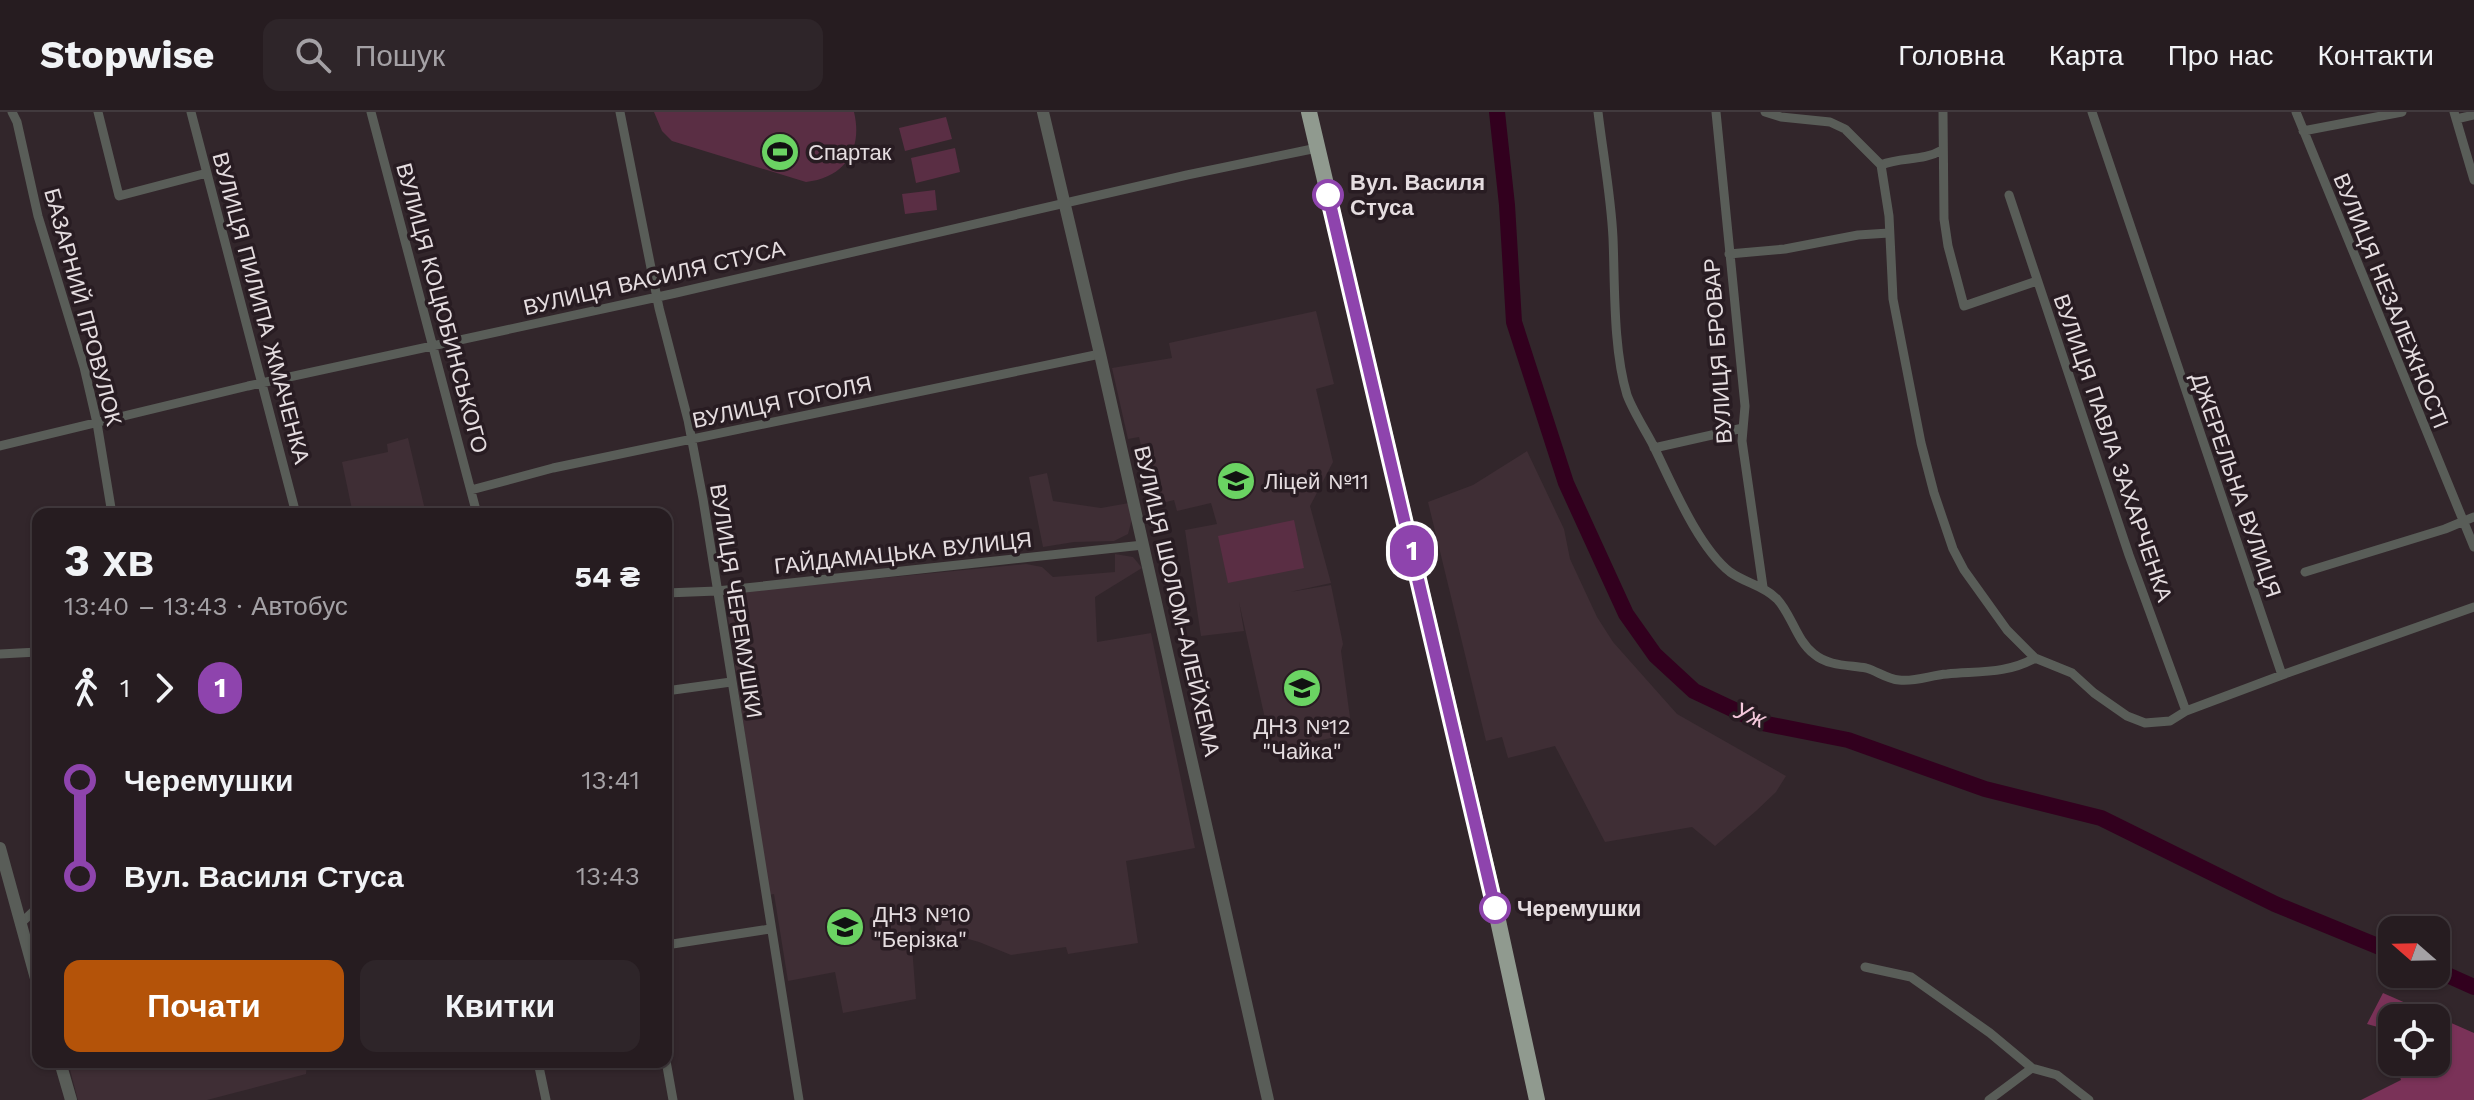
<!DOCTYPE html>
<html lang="uk">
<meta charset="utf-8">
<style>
:root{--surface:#261c20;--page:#2e2529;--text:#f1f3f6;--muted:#a4a1a5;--line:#423a3e;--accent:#b45309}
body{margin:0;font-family:"Work Sans",sans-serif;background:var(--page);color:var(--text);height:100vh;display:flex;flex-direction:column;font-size:30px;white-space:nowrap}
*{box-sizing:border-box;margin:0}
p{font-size:26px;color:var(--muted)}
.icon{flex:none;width:44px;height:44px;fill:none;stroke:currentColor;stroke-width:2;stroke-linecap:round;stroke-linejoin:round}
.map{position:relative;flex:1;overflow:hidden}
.details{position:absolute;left:32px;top:396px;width:640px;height:560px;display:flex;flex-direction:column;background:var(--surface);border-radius:16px;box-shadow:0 2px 6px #0004,0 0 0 2px var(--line)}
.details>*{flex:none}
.badge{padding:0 16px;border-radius:26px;font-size:28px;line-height:52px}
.needle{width:52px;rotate:290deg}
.controls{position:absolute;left:2378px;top:804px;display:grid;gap:16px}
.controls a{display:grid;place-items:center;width:72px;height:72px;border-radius:16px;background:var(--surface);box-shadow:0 2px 6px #0004,0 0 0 2px var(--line);font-size:40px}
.map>.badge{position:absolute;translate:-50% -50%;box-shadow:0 0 0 4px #fff}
.legs{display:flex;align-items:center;gap:12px;height:88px;padding:0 32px;font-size:26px}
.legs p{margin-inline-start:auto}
.headline{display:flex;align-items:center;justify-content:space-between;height:136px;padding:0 32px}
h1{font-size:44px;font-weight:700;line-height:60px}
.cta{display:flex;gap:16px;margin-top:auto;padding:16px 32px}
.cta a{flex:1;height:92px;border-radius:16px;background:var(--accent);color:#fff;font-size:32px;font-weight:700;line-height:92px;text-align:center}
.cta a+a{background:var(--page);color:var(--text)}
ul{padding:0 32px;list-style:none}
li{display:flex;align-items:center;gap:28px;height:96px;font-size:30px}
li i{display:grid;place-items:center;width:12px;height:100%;margin:0 10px;background:currentColor}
li i::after{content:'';width:20px;height:20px;margin:-10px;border:6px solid;border-radius:50%;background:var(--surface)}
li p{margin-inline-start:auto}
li:first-child i{background:linear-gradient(#0000 50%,currentColor 0)}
li:last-child i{background:linear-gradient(currentColor 50%,#0000 0)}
header{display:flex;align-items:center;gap:48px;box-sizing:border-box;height:112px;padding:0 40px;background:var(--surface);border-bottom:2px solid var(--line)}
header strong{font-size:38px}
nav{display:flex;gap:44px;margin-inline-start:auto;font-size:28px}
.search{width:560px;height:72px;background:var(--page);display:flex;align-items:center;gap:20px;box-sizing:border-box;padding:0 28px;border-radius:16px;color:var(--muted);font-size:30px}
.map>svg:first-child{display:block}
</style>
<header>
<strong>Stopwise</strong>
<div class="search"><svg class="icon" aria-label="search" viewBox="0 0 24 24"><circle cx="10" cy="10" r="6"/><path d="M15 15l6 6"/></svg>Пошук</div>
<nav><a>Головна</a><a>Карта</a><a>Про нас</a><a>Контакти</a></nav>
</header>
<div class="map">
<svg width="2474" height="988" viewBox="0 0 2474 988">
<rect width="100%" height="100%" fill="#32262b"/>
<!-- built -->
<path fill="#3f2e35" d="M1316,199L1334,272L1316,277L1333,350L1310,394L1331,471L1290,480L1331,473L1343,532L1341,539L1351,613L1345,615L1346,623L1272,638L1239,490L1244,519L1201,524L1185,418L1217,412L1211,391L1177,399L1174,388L1155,393L1139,325L1128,327L1112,256L1172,246L1169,231Z
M408,326L426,402H353L342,350L388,340L387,332Z
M1527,339L1564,417L1570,447L1597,505L1613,530L1677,602L1786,664L1776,680L1756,699L1715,734L1692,715L1605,730L1555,634L1508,646L1502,625L1486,629L1428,390L1473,373Z
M1047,361L1053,389L1101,396L1129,391L1132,407L1128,422L1114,429L1074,430L1043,435L1029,365Z
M1115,442L1133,445L1142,456L1095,485L1097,530L1151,521L1195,736L1126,749L1138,831L1068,842L1066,835L1011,843L979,830L936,818L932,801L909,795L916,887L843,901L835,860L788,869L774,782L768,783L725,484L730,481L1026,452L1042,455L1053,465L1115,460Z
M68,950H307L306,962L207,988H78Z"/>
<!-- green -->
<path fill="#5a2e44" d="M654,0H854C863,37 845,66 806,70L672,29L662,19Z
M946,5L952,27L905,39L899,16Z
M955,36L960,60L916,71L911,46Z
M935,78L937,98L905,102L902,82Z
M1294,408L1304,456L1228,471L1218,424Z"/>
<!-- forest -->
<path fill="#7a3258" d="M2383,881L2474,921V988H2361L2401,968L2395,950H2436V906H2392V919L2367,912Z"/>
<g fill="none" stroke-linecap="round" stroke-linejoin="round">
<!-- river -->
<path stroke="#32001e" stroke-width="16" d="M1497,0L1507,93L1514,210L1566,371L1626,502L1655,543L1694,579L1762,611L1848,628L1985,677L2101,706L2275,792L2392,840
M2436,858L2474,875"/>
<!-- minor -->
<path stroke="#595d58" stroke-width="9" d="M12,0L17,10L38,104L84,255L97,311L112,402
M98,0L119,84L207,61
M191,0L296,402
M371,0L477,402
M620,0L659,196L688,308L703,387L799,988
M1598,0C1603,42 1611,84 1613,126C1615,174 1613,237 1627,283C1633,299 1644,316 1652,331C1671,369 1697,434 1730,460C1745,471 1763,473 1777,487C1792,503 1796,528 1814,542C1828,554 1848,553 1866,556C1877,559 1887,567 1899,568C1916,570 1931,563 1947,562C1978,559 2007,562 2035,546
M1716,0L1745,294L1742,329L1763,475
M1765,0L1781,5L1830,10L1845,17L1881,53L1889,104L1893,187L1921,331L1934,381L1953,437L1964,458L2007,518L2035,546L2072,561L2094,581L2127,604L2145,611L2170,609L2186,599L2282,563
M1943,0L1944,107L1948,134L1964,194L2037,169
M2092,0L2282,563L2474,495
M2296,0L2474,435
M2454,0L2474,68
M2456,7L2474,3
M2303,19L2402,0
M1881,53C1902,44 1922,50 1942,38
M2009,83L2129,443L2186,599
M1729,142L1785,137L1858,123L1889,121
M0,334L248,274L676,181L1187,63L1317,36
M1654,336L1743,316
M471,378L553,356L1100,242
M2305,460L2445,417L2474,405
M666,481L717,479L1143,433
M0,542L38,540
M666,579L731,570
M20,812L38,795
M666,833L770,817
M1865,855L1911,865L1990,921L2032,956L2057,963L2089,988
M666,949L673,988
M538,950L546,988
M1989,988L2032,956"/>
<!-- tertiary -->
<path stroke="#595d58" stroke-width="12" d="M1043,0L1100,242L1268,988
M0,736L38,874
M60,950L71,988"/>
<!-- trunk -->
<path stroke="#909a8f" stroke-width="16" d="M1309,0L1489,767L1537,988"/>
</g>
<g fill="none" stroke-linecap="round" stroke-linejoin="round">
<defs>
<path id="line-1" d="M1328,83L1495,796"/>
</defs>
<!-- line-1 casing -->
<use href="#line-1" stroke="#fff" stroke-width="18"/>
<!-- line-1 -->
<use href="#line-1" stroke="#8e44ad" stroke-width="12"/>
</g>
<!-- icons -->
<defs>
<symbol id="stadium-disc" viewBox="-11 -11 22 22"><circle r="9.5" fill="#6bd363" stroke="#281c22"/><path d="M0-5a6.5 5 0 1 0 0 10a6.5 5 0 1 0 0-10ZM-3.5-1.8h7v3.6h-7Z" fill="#111"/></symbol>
<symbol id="school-disc" viewBox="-11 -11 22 22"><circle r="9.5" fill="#6bd363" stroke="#281c22"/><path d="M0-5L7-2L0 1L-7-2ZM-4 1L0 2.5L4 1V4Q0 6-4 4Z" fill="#111"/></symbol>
</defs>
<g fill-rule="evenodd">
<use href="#stadium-disc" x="758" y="18" width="44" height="44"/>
<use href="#school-disc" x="1214" y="347" width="44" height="44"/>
<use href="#school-disc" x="1280" y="554" width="44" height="44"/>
<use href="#school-disc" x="823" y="793" width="44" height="44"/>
</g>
<!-- markers -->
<g fill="#fff" stroke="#8e44ad" stroke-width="4">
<circle cx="1328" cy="83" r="14"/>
<circle cx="1495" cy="796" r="14"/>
</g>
<g text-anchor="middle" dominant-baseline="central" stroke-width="7" stroke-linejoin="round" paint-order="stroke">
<!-- poi labels -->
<g font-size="22" fill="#e5dde0" stroke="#281c22" text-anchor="start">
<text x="808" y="40">Спартак</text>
<text x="1264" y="369">Ліцей №11</text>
<text x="1302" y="614" text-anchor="middle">ДНЗ №12<tspan x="1302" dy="25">"Чайка"</tspan></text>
<text x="873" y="802">ДНЗ №10<tspan x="873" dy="25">"Берізка"</tspan></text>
</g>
<!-- stop labels -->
<g font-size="22" font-weight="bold" fill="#e5dde0" stroke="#281c22" text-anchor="start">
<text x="1350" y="70">Вул. Василя<tspan x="1350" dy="25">Стуса</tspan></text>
<text x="1517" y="796">Черемушки</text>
</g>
<!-- street labels -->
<g font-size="22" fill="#e5dde0" stroke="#281c22">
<text transform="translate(654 166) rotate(-13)">ВУЛИЦЯ ВАСИЛЯ СТУСА</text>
<text transform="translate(2391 189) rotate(68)">ВУЛИЦЯ НЕЗАЛЕЖНОСТІ</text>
<text transform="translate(83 195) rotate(75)">БАЗАРНИЙ ПРОВУЛОК</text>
<text transform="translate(261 196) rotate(75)">ВУЛИЦЯ ПИЛИПА ЖМАЧЕНКА</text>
<text transform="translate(442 196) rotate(75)">ВУЛИЦЯ КОЦЮБИНСЬКОГО</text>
<text transform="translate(1718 239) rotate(-94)">ВУЛИЦЯ БРОВАР</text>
<text transform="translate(782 290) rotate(-12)">ВУЛИЦЯ ГОГОЛЯ</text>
<text transform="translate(2113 336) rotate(71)">ВУЛИЦЯ ПАВЛА ЗАХАРЧЕНКА</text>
<text transform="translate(2236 373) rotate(71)">ДЖЕРЕЛЬНА ВУЛИЦЯ</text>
<text transform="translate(903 441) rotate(-6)">ГАЙДАМАЦЬКА ВУЛИЦЯ</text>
<text transform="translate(736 489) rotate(81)">ВУЛИЦЯ ЧЕРЕМУШКИ</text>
<text transform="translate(1177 489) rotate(77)">ВУЛИЦЯ ШОЛОМ-АЛЕЙХЕМА</text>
</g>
<!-- water labels -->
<g font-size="24" font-style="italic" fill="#f5c9dc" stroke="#281c22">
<text transform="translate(1750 603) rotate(22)">Уж</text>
</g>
</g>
</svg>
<div class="controls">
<a><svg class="needle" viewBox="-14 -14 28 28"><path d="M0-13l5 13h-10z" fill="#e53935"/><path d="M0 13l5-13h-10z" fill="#a4a1a5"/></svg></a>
<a><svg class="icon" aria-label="locate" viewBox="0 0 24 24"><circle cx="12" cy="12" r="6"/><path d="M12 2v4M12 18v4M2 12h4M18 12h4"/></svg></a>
</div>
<b class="badge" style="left:1412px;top:439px;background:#8e44ad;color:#fff">1</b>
<section class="details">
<div class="headline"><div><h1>3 хв</h1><p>13:40 – 13:43 · Автобус</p></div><b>54 ₴</b></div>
<div class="legs"><svg class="icon" aria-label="walk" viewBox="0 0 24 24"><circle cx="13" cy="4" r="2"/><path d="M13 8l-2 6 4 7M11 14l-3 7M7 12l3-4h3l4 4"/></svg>1<svg class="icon" aria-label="forward" viewBox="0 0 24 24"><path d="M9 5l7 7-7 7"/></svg><b class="badge" style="background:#8e44ad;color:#fff">1</b></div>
<ul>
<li><i style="color:#8e44ad"></i><b>Черемушки</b><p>13:41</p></li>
<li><i style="color:#8e44ad"></i><b>Вул. Василя Стуса</b><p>13:43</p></li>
</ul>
<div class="cta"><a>Почати</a><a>Квитки</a></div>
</section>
</div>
